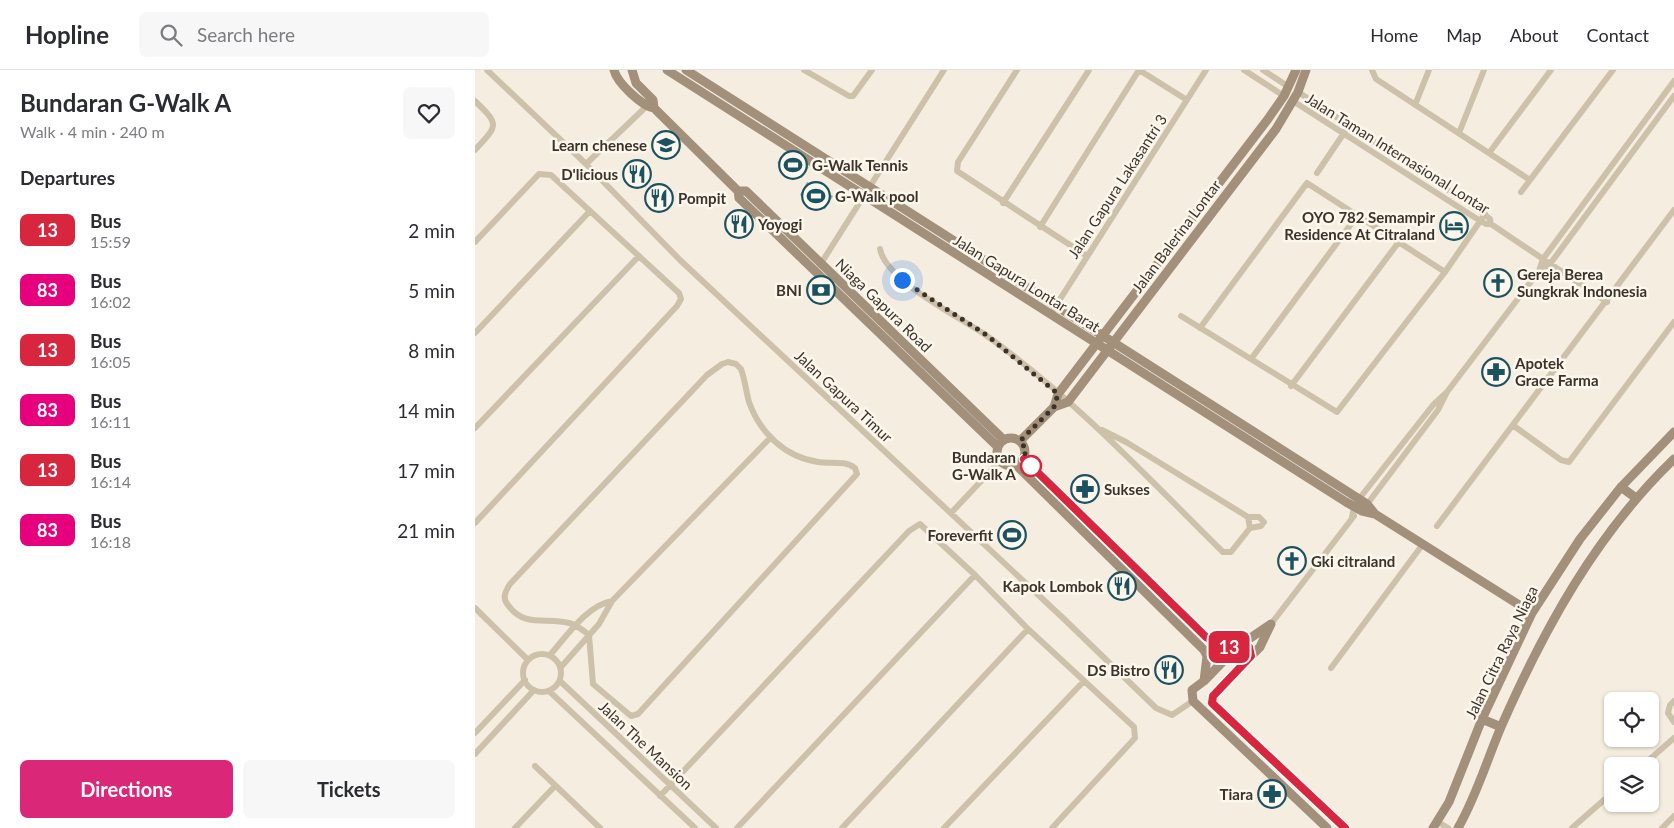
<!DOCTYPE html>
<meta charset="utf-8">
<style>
:root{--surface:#fff;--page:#f7f7f7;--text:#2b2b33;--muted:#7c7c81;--line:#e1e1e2;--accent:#db2777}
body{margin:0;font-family:Lato,sans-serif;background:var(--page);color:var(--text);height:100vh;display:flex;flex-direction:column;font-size:19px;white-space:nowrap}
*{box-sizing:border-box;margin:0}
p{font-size:16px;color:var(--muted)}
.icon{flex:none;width:28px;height:28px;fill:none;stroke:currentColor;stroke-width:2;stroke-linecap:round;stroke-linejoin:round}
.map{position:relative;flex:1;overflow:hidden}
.sheet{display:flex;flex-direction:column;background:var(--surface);width:475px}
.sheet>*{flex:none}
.badge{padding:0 10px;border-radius:8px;font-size:18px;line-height:32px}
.controls{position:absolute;left:1129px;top:622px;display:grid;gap:10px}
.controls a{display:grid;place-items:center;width:55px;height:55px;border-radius:8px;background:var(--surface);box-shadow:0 1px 4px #0004;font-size:25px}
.you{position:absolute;width:25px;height:25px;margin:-12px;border:4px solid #fff;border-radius:50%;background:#1a73e8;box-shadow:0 0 0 8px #1a73e833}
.map>.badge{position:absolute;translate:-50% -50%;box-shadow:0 0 0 2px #fff}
h2{padding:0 20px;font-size:19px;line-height:45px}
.round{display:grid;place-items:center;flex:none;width:52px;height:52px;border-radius:8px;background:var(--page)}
.overview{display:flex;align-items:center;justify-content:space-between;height:85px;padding:0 20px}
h1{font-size:24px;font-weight:700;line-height:38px}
.button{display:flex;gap:10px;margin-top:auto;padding:10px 20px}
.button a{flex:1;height:58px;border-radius:8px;background:var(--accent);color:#fff;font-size:20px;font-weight:700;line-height:58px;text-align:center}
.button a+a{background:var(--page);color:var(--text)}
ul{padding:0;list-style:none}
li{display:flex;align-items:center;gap:15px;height:60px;padding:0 20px}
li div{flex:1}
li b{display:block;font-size:19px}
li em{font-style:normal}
li .badge{min-width:55px;font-weight:700;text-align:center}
header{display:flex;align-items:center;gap:30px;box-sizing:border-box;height:70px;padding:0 25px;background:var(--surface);border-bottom:1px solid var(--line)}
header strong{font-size:24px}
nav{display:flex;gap:28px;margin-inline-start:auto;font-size:18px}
.search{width:350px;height:45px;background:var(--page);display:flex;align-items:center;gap:12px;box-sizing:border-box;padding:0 18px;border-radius:8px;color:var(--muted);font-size:19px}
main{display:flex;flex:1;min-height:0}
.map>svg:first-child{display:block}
</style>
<header>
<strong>Hopline</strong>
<div class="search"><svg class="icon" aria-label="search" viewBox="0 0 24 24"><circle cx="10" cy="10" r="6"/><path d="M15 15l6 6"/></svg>Search here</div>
<nav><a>Home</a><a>Map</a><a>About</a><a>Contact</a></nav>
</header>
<main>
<section class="sheet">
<div class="overview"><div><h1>Bundaran G-Walk A</h1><p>Walk · 4 min · 240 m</p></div><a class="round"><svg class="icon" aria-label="heart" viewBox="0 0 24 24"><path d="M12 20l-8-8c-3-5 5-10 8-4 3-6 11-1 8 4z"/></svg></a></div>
<h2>Departures</h2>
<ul>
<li><span class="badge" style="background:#d7263d;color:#fff">13</span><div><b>Bus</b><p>15:59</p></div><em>2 min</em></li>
<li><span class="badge" style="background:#e6007e;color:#fff">83</span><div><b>Bus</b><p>16:02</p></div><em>5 min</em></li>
<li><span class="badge" style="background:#d7263d;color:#fff">13</span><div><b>Bus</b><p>16:05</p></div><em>8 min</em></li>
<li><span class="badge" style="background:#e6007e;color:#fff">83</span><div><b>Bus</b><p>16:11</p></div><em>14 min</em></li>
<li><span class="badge" style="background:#d7263d;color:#fff">13</span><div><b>Bus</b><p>16:14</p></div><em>17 min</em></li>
<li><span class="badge" style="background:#e6007e;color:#fff">83</span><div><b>Bus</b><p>16:18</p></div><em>21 min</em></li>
</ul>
<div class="button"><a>Directions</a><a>Tickets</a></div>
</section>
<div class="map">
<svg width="1199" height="758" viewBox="0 0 1199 758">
<rect width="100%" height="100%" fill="#f5eee0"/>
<!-- green -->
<path fill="#b2c59e" d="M309,82L334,97L327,108L302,93Z"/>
<!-- water -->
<path fill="#7da9b4" d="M332,112L358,126L350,139L325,125Z"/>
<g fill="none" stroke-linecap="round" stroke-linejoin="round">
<!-- street -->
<path stroke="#cec1aa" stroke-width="6" d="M12,0L111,94L205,190L589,549L681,638L697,645L718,631
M329,0L374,26H378L397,0
M542,0L483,92L482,101L612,186
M664,0L712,30
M769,0L809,26
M788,0L814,17
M897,0L901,9L1055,110
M1199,11L1068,189L1064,201L1075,194L1199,26
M823,22L1004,140L1015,149L1016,154
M0,31C25,55 23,55 0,80
M818,31L999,147L1011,154H1016L1132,232
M940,35L954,0
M984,63L1009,0
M1014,83L1076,0
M111,94L175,33
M842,103L871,60
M1046,122L1138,0
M528,133L614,0
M565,157L664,0
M0,172L64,104L76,105L204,223L206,229L202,236L0,453
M405,179C411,211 485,247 512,266C599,328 672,407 748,482H756L775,458L773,447L651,372L627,360
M345,195L469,0
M575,245L731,0
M706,246L862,342L970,202L1010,144
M725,258L832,113L970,202
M0,263L115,141
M776,289L882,146
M253,292L261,294L266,299C270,310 271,321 274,332C285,363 310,387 343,392C355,394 370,390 380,398L382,404L163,644L156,646L118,614L114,565C108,560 102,555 94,553C71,547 49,558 33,535C27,528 30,522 35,514L232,305L247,294Z
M816,316L923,173
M1039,356L1086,390L1094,392L1199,252
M0,358L164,186
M890,437L963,340L972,322
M476,443L525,391
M773,447H784L789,452L786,456L775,458
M877,447L879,437L884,429L958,335L972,322L1064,201
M962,456L1199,140
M137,531L295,368
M0,538L53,590
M796,554L879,446
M48 603a19 19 0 1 1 38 0a19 19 0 1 1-38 0Z
M75,585C91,567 112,535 137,531L124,554L86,597
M856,598L948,474
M85,611L241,758
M74,621L220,758
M1199,631L1195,635L1193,643L1199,652
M0,663L50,610
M0,684L59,620
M60,696L125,758
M1167,696L1199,668
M185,726L434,461L445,454L500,505L553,559L659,657L660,668L577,758
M963,752L973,758
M40,758L80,716
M262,758L500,505
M367,758L553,559
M469,758L609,611
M1097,758L1138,722
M1187,758L1199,746"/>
<!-- secondary -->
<path stroke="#a2907b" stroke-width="9" d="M139,0C142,13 167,36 179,38
M157,0L161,13L178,30L179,38L263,121
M192,0L871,432L887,441L900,444L1057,543
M211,0L892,434L900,444
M579,337L583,324L793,49L809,26L821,0
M522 382a14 14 0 1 1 28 0a14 14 0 1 1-28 0Z
M545,371L579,337L593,332L801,59L823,22L831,0
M523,377L264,128L263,121H271L529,370
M549,389L731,567L743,574L760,579L768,573L774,577L776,586L738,626L737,633L870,758
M542,396L729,580L732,586L729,611L717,620L718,631L852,758
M1146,417L1161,428
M768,573L796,554L785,577L776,586
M729,611L760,579
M1007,649L1026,657
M958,758L974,732L1007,649L1057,543L1105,469L1146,417L1199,362
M983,758C1001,727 1012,690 1026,657C1069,559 1121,464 1199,389"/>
</g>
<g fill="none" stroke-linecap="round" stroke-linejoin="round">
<defs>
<path id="line" d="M549,389L731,567L743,574L760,579L768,572L774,577L776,586L738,626L737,633L870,758"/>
</defs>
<!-- line casing -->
<use href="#line" stroke="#fff" stroke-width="11"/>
<!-- line -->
<use href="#line" stroke="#d7263d" stroke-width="8"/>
<!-- walk -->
<path stroke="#3c322a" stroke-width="5" stroke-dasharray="0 9" d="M427,210L513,266L583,324L579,337L545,371L551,379L549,389L559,399L556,396"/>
</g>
<!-- icons -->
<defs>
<symbol id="school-ring" viewBox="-11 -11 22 22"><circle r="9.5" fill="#fbf7ed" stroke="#1c5160" stroke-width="1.5"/><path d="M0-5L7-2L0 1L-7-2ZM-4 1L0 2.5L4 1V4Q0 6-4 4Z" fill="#1c5160"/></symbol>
<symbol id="stadium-ring" viewBox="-11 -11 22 22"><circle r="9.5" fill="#fbf7ed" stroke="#1c5160" stroke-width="1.5"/><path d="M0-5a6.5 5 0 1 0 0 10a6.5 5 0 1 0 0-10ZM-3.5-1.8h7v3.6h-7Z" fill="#1c5160"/></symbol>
<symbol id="restaurant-ring" viewBox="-11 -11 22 22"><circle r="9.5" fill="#fbf7ed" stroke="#1c5160" stroke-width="1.5"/><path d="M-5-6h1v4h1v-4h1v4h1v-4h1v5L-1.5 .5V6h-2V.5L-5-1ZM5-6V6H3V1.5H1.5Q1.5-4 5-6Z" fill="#1c5160"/></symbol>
<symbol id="hotel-ring" viewBox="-11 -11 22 22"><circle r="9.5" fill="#fbf7ed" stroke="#1c5160" stroke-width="1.5"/><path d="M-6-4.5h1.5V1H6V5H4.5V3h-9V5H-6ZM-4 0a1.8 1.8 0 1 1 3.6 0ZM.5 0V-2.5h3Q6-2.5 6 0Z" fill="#1c5160"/></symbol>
<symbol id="church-ring" viewBox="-11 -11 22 22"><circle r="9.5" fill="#fbf7ed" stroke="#1c5160" stroke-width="1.5"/><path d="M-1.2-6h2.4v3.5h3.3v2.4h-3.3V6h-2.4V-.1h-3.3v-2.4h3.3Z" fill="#1c5160"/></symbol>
<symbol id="bank-ring" viewBox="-11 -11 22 22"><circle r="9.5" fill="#fbf7ed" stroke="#1c5160" stroke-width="1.5"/><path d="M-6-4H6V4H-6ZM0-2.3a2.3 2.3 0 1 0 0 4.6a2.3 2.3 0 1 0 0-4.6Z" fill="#1c5160"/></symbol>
<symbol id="pharmacy-ring" viewBox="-11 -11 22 22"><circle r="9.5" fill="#fbf7ed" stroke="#1c5160" stroke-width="1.5"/><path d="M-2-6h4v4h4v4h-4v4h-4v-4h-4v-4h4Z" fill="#1c5160"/></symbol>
</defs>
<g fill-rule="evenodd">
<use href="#school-ring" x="175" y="59" width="32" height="32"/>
<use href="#stadium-ring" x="302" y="79" width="32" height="32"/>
<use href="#restaurant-ring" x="146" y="88" width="32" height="32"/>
<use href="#stadium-ring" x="325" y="110" width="32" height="32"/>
<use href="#restaurant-ring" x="168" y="112" width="32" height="32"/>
<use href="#restaurant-ring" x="248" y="138" width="32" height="32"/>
<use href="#hotel-ring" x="963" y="140" width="32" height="32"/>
<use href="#church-ring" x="1007" y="197" width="32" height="32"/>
<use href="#bank-ring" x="330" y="204" width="32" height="32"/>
<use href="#pharmacy-ring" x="1005" y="286" width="32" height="32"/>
<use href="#pharmacy-ring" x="594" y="403" width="32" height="32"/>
<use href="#stadium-ring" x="521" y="449" width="32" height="32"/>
<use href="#church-ring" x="801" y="475" width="32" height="32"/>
<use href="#restaurant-ring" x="631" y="500" width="32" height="32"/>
<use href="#restaurant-ring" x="678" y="584" width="32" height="32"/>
<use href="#pharmacy-ring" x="781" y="708" width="32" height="32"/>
</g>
<!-- markers -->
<circle fill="#fff" stroke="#d7263d" stroke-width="2.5" cx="556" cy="396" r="10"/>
<g text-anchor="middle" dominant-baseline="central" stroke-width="5" stroke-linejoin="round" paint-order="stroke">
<!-- poi labels -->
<g font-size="15" font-weight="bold" fill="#3c322a" stroke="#fbf7ed" text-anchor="end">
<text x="172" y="75">Learn chenese</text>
<text x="337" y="95" text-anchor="start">G-Walk Tennis</text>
<text x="143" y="104">D'licious</text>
<text x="360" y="126" text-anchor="start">G-Walk pool</text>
<text x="203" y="128" text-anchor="start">Pompit</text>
<text x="960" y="147">OYO 782 Semampir<tspan x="960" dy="17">Residence At Citraland</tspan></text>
<text x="283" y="154" text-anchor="start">Yoyogi</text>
<text x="1042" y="204" text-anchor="start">Gereja Berea<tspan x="1042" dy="17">Sungkrak Indonesia</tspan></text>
<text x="327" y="220">BNI</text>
<text x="1040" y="293" text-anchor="start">Apotek<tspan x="1040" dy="17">Grace Farma</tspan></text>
<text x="629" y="419" text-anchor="start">Sukses</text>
<text x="518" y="465">Foreverfit</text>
<text x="836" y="491" text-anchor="start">Gki citraland</text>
<text x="628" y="516">Kapok Lombok</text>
<text x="675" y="600">DS Bistro</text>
<text x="778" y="724">Tiara</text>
</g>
<!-- street labels -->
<g font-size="15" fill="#3c322a" stroke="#fbf7ed">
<text transform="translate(923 83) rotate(32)">Jalan Taman Internasional Lontar</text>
<text transform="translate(642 116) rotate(-57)">Jalan Gapura Lakasantri 3</text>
<text transform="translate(701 166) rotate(-53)">Jalan Balerina Lontar</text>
<text transform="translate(552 213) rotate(32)">Jalan Gapura Lontar Barat</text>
<text transform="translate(409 235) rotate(44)">Niaga Gapura Road</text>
<text transform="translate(369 326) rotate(43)">Jalan Gapura Timur</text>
<text transform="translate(1026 582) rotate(-64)">Jalan Citra Raya Niaga</text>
<text transform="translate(171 675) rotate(43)">Jalan The Mansion</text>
</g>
<!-- stop labels -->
<g font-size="15" font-weight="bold" fill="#3c322a" stroke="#fbf7ed" text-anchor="end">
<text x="541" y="387">Bundaran<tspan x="541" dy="17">G-Walk A</tspan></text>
</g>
</g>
</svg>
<div class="controls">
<a><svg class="icon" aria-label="locate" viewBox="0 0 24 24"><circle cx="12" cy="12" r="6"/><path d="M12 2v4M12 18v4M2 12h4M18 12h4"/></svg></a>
<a><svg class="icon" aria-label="layers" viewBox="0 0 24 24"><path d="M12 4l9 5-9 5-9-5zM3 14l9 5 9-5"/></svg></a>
</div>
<div class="you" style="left:427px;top:210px"></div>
<b class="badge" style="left:754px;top:577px;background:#d7263d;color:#fff">13</b>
</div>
</main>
